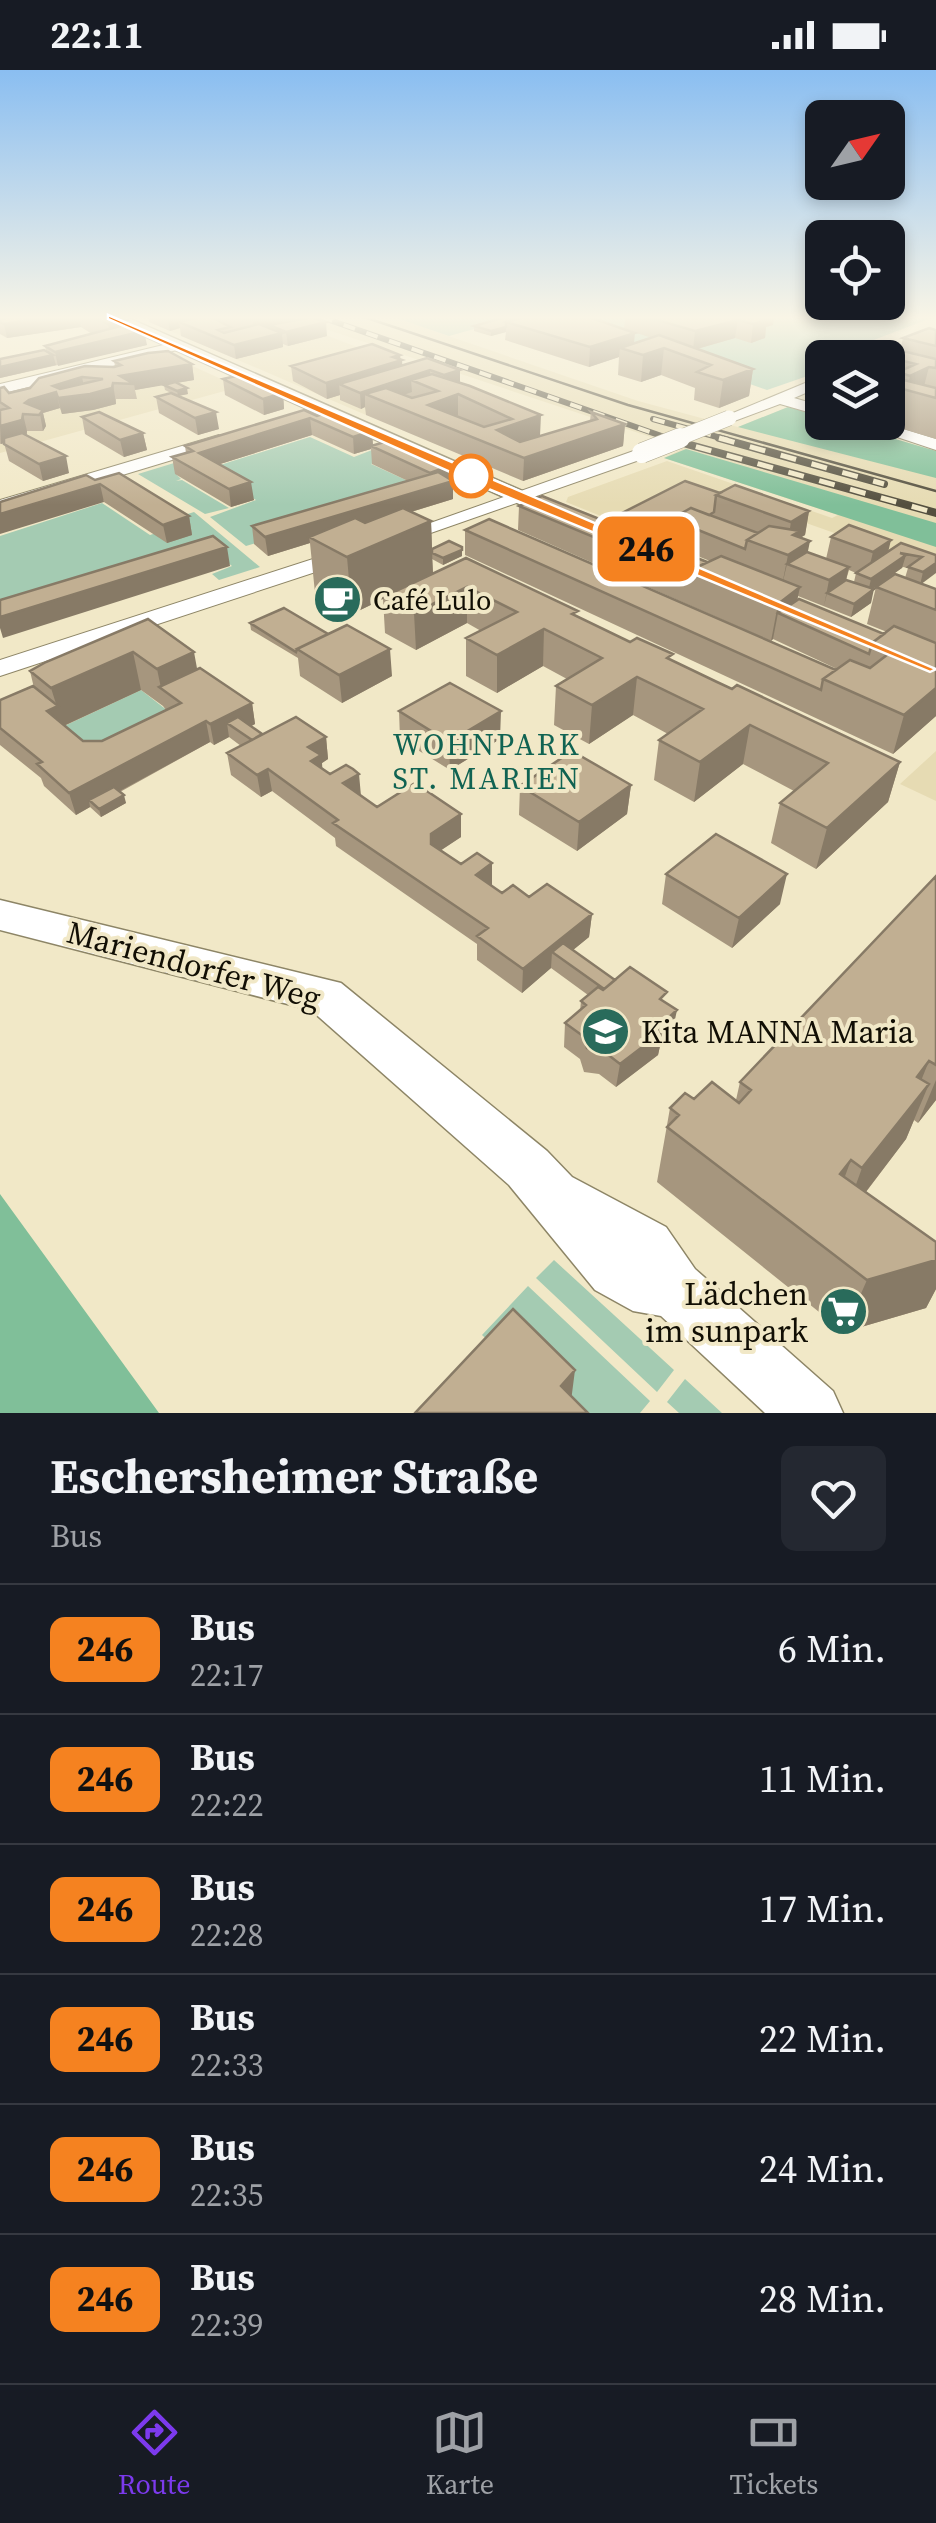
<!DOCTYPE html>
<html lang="de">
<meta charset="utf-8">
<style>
:root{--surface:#171b24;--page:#242831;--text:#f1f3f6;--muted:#9ea1a6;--line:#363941;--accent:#7c3aed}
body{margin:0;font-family:"Source Serif 4",serif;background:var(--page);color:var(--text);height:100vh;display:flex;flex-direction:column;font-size:38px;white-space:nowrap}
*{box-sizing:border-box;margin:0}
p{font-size:32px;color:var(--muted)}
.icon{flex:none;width:55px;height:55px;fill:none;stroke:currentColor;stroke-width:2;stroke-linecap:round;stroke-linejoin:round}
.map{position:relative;height:1343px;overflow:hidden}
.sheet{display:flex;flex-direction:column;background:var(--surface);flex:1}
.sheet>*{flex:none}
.badge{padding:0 20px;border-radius:15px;font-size:35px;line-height:65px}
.needle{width:65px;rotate:56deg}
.controls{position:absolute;left:805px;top:30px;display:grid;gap:20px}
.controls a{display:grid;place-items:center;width:100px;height:100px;border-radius:15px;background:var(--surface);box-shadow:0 5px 15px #0003;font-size:50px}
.map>.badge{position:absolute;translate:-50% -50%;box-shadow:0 0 0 5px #fff}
.round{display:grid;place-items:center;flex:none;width:105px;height:105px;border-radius:15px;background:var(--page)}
.head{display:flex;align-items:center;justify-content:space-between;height:170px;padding:0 50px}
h1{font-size:48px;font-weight:700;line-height:75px}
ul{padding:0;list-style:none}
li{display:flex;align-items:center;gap:30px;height:130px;padding:0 50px;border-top:2px solid var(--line)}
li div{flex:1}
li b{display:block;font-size:38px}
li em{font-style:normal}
li .badge{min-width:110px;font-weight:700;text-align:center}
.status{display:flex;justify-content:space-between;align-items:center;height:70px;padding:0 50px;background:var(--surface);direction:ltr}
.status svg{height:28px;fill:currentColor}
.tab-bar{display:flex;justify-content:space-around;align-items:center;height:140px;border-top:2px solid var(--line);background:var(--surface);font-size:28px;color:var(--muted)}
.tab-bar a{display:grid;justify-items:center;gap:5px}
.tab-bar .on{color:var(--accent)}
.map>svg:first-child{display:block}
</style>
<div class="status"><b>22:11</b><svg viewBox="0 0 49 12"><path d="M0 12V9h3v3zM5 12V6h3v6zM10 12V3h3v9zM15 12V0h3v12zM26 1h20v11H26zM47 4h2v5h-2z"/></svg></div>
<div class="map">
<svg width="936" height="1343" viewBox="0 0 936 1343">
<rect width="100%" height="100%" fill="#f1e8c7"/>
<!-- built -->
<path fill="#e6dbb3" d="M138,247H278L460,316L366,345Z
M289,247H393L638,331L705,349L738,357L788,337L822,347V352L841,353L936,381V499L744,431L668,473L566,432L568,427L667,391L832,448L838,445L664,388L684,378Z
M168,285L239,317L0,383V327Z
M936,681V731L900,714Z"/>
<!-- green -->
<path fill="#a4cbb2" d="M393,247H504L510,249L449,266Z
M560,247H934L842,282L859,287L822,288V301L767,320Z
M310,367L354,387L372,380L390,386L371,394L430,421L246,476L210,447L256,430L204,400Z
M197,386L176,404L181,409L176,411L182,410L229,438L205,444L138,404Z
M102,433L150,465L178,456L172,449L194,442L260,497L219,510L212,504L232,496L217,484L0,551V466Z
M141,620L186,655L107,693L62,657Z
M554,1190L674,1300L657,1322L536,1208Z
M528,1216L650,1331L640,1343H567L482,1265Z
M685,1309L722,1343H679L667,1332Z"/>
<!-- forest -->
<path fill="#80bf99" d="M788,337L822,347V352L841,353L936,381V408L738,357Z
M686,379L936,453V477L664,388Z
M0,1124L159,1343H0Z"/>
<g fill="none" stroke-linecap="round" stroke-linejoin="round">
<defs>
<path id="minor" d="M176,272L181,273V279L0,324V314Z
M822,306V316L794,328L822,336V346L780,334L729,353L721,348Z
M852,352H880L936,369V380Z
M219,365L228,370L225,374L0,442V430Z
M642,378L648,379V387L405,472H391L388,468Z
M347,478L358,484L355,489L0,606V590Z"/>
<path id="tertiary" d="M102,247H126L586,449L573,457L564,454Z
M0,830L341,913L547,1081L572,1107L666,1157L695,1199L833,1321L843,1343H765L661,1246L633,1241L595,1220L509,1115L311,940L0,860Z"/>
</defs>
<!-- minor casing -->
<use href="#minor" stroke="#8d8566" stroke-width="2"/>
<!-- tertiary casing -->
<use href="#tertiary" stroke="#8d8566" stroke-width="3"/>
<!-- minor -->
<use href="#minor" fill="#fff" fill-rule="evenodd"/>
<!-- tertiary -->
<use href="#tertiary" fill="#fff" fill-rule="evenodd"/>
<!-- tram -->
<path stroke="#544f3f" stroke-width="2.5" d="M364,247L628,335L936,421"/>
<defs>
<path id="rail-far1" d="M321,247L673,370
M653,349L728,370"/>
<path id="rail" d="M665,368L936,443
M719,368L884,414"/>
</defs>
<!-- rail-far1 casing -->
<use href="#rail-far1" stroke="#544f3f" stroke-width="6"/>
<!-- rail casing -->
<use href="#rail" stroke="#544f3f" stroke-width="8"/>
<!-- rail-far1 -->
<use href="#rail-far1" stroke="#f1e8c7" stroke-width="4" stroke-dasharray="12" stroke-linecap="butt"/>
<!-- rail -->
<use href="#rail" stroke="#f1e8c7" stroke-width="5" stroke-dasharray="16" stroke-linecap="butt"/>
<defs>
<path id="minor-bridge-far1" d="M674,370L729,348"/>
<path id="minor-bridge" d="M642,383L680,368"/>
</defs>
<!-- minor-bridge-far1 casing -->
<use href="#minor-bridge-far1" stroke="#8d8566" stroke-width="16" stroke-linecap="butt"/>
<!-- minor-bridge casing -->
<use href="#minor-bridge" stroke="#8d8566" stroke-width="21" stroke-linecap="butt"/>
<!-- minor-bridge-far1 -->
<use href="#minor-bridge-far1" stroke="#fff" stroke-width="15"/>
<!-- minor-bridge -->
<use href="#minor-bridge" stroke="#fff" stroke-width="20"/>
</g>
<!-- wall -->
<path fill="#a6967e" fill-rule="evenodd" d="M0,247H121L127,250L128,254L147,275L0,308V289L46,281L45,276L92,264L81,257L7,268L0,264Z
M149,247H296V250L327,266L288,276L283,274V277L236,289L181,266L180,258L170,261L149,252Z
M505,247L634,273L652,268L624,259L625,247H774L773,255L766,257L765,268L751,273L735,268L697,279L753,299L749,326L719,338L694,330L695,318L661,305L641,312L618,305L619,287L589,297L505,270L506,262L491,266L474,261V256Z
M936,260V369L881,352H888V288L862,284L900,281L903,268Z
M400,285L402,296L427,288L460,312L540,366L590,351L591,342L625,354L623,376L523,411L366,345L365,337L361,339L340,330V325L327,329L293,311L291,296Z
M114,291L192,294L194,310L176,313L188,324L178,326L219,359L198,365L159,343L156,327L175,325L165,320L164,315L166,314L135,320L137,329H116V334L93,340L62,344L60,338L43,343L46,356L43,361H27V366L69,403L43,411L9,391L4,373L0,374V318L9,323L115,296Z
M223,309L283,323L284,339L264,345L225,325Z
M822,310V331L819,326Z
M317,346L372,361L373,376L449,396L450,409L453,429L411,442L431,451L432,479L462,477V486L443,495L432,489L433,503L578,547L717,612L900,692L888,732L816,799L771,773L780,733L794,721L743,694L694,732L654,710L659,670L668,664L633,645L589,674L554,655L556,616L567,609L543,596L497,623L466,606V568L481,561L467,553L416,580L385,563L383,529L352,544L315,523L310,473L268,486L254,474L252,456L408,411L372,394L371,379L354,384L312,365L220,394L254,430L231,437L175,404L172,387L186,383L185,376Z
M82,347L143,363L147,380L124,387L85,364Z
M95,410L189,446L192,465L167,473L104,432Z
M720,423L809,441L805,465L800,468L808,482L826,489L831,467L888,481L936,485L922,514L936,519V646L893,684L465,485V460L836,600L837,599L773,569L771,571L518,460L519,436L707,492L710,491L615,453L616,446ZM903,497L908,498L905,508L876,517L867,554L887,562L884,564L797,530L798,526L851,547L871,533L872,519ZM849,500L856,503L854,512L846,510Z
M148,549L197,599L252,633L255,654L251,656L262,664L326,667L328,689L322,693V699L377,737L461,767L440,781L502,823L529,827L592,844L589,867L573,880L615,910L665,932L672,964L660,976L658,985L616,1017L599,1004L584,1002L580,989L564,977L565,953L580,941L581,931L588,925L551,898L522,923L477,890V874L336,776L335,768L272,721L261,727L231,705L227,683L241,676L229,667L214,675L210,672L120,722L126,733L101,747L90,737L76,745L44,716L41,708L0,675V630L34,618L30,601ZM141,620L163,636L166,640L102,671H83L64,656Z
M250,553L392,606L342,633L300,606L298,588L251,560Z
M399,641L500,669L450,700L400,669Z
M631,715L627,744L577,781L519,745L520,716Z
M666,804L780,834L732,878L662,834Z
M936,806V1030L918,1053L914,1050L906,1069L866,1122L936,1172V1219L926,1238L844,1262L657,1112L670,1038L694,1029L736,1030L740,1012Z"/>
<!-- shaded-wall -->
<path fill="#877a66" d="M51,247H79L81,257L7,268L4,254Z
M167,247H209L179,252L180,258L170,261Z
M266,247H296V254L269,255L270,261L254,264L253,250Z
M770,247H774L773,255L766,257L765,268L751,273L753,254Z
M127,250L130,264L144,261L147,275L58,296L55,282L111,269L108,254Z
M738,250L735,268L693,280L695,261Z
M326,252L327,266L288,276L286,262Z
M506,257V262L491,266V261Z
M282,263L283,277L236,289L234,275Z
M635,263L633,282L620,278L619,287L589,297L590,277Z
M664,278L661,305L641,312L643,285Z
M53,285L56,295L0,308V297Z
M400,285V291L402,290L403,305L339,314L340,325L327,329L326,313Z
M892,288L888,308V290Z
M192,294L194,310L135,320L134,314L120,306Z
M929,297L922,324L907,320L910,306Z
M753,299L749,326L719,338L723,310Z
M430,300L431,316L411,310L412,322L383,332L365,324V337L361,339L360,323Z
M460,300V316L444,321V305Z
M82,307L85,322L113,313L116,334L93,340L62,344L56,322L60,338L43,343L46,356L43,361L40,344L33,346L25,333L53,316Z
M187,318L188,324L178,326L177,321Z
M283,323L284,339L264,345L263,329Z
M458,324V345L436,353L428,335Z
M216,342L219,359L198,365L195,348Z
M23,344L27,361L26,367L1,374L0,356Z
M541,345L540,366L503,380L497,360Z
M310,348L312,365L201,400L199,383Z
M625,354L623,376L523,411L524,388Z
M372,361L373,377L371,376V379L354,384L353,367Z
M143,363L147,380L124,387L120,370Z
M66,386L69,403L43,411L39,394Z
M449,396L450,412L453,411V429L316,471L309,467L310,473L268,486L265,467L430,418V403Z
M251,412L254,430L231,437L229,419Z
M100,414L104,432L0,464V444Z
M809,441L805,465L798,469L810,471L804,501L787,494L781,520L788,485L787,476L791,452Z
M189,446L192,465L167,473L163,455Z
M431,451L433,506L383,527V529L352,544L347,487Z
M891,470L885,495L867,507L873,482Z
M227,477L230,496L3,568L0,558V547Z
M462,480V486L443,495V488Z
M906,485L902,498L868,522L871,509Z
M936,493V503L920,515L923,502Z
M849,497L843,523H827L824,536L829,510Z
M467,517V553L416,580L414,543Z
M800,517L793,550L778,543L773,569L771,571L778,534Z
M874,519L871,533L851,547L854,534Z
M544,559L543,596L497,623V585Z
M390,579L392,606L342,633L339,605Z
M133,582L141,620L63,656L47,641L57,637L51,618Z
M194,582L201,620L161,618L157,599Z
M637,607L633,645L589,674L592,635Z
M936,618V646L893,684L904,645Z
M252,633L255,654L240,662L227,653L229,667L214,675L210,654Z
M501,641L500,669L450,700L449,672Z
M206,651L210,672L94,735L89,730L90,737L76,745L69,723Z
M750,655L743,694L694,732L700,692Z
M326,667L328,689L322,693L323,708L313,713L308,677Z
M900,692L888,732L816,799L827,758Z
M268,699L272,721L261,727L257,705Z
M359,704L361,726L343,713Z
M631,715L627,744L577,781L579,752Z
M124,725L126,733L101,747L99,739Z
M461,744V767L432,786L431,764Z
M492,793V816L476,805Z
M787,804L780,834L732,878L739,848Z
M592,844L589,867L562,889L552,882L551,898L522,923L523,899Z
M677,940L672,964L660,976L658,985L616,1017L620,994Z
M929,991L910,1038L929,1014L906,1069L842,1153L862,1098L917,1007Z
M936,1010V1030L918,1053Z
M851,1090L831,1144L840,1104Z
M936,1190V1219L926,1238L844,1262L867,1210Z
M575,1300L570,1339L561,1316Z"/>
<!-- building -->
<path fill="#c1af92" stroke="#877a66" stroke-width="2.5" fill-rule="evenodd" d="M9,247H51L4,254L0,252V249Z
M93,247H121L127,250L108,254Z
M198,247H212L230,257L218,260L224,263L259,254L282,263L234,275L179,252Z
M242,247H266L253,250Z
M312,247L326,252L286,262L269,255Z
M505,247L518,248L506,252V257L491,261L474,256Z
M523,247H589L635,263L590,277L506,252Z
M647,247H759L768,250L753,254L738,250L695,261Z
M128,254L144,261L55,282L45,276Z
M929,258L936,260V276L903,268Z
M659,265L753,299L723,310L697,302L711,295L664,278L643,285L620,278Z
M372,274L400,285L393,287L402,290L326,313L291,296Z
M882,276L936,289V298L929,297L910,306L898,302L916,294L892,288L888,290V288H871L862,284Z
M44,280L53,285L0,297V289Z
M168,281L192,294L120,306L134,314L113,313L112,318L90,324L58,328L56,322L29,330L25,333L43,340L39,345L23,344L22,350L0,356V340L9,338L0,332V318L4,317L9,323L30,318L39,308L85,296L114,297L121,295L114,291L148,283ZM82,307L103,309L60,319L53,316Z
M851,281L871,286L833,288Z
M427,288L460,300L444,305L430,300L360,323L339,314Z
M432,304L470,316L541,345L497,360L520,372L597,349L591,342L625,354L524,388L365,324L386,318L412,328L438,321L411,310ZM458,324L512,349L484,357L428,335Z
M236,306L283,323L263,329L223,309Z
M888,306L936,318V328L888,315Z
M175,312L187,318L177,321L164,315Z
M171,323L216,342L195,348L156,327Z
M304,340L317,346L329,342L372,361L353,367L310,348L199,383L251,412L229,419L172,387L193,381L185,376Z
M99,342L143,363L120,370L82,347Z
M22,363L66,386L39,394L4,374V368Z
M391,370L449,396L430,403L371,376Z
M438,402L453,411L265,467L252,456Z
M119,403L189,446L163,455L100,414L0,444V432L86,405L95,410Z
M685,411L720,423L716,425L714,442L709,445L691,438L671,449L669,467L616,446Z
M735,415L809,441L791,452L716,425Z
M542,426L707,492L693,499L692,508L519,436Z
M403,438L431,451L347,487L309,467L355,448L365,453Z
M691,438L758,463L747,470L745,479L671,449Z
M489,449L836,600L823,609L821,620L465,460Z
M849,455L891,470L873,482L831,467Z
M769,456L800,461L793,465L810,471L788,485L747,470Z
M213,466L227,477L0,547V530Z
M449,471L462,477V480L443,488L432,483V479Z
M901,473L936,485V493L923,502L908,497L922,487L900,483L906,485L871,509L856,503Z
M807,482L849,497L829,510L787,494Z
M721,486L800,517L778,534L693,499Z
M466,488L578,541L572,544L630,572L637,568L673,584L667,588L717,612L732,619L737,615L900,692L827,758L780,733L828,693L750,655L700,692L659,670L703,639L637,607L592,635L556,616L602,588L544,559L497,585L466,568L517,542L467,517L414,543L383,527Z
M895,504L936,519V540L876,517Z
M846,510L874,519L854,534L827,523Z
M799,529L884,564L872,573L869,584L778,543Z
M284,538L328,564L297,579L296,582L250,553Z
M148,549L194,582L157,599L133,582L51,618L30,601L46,592Z
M347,555L390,579L339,605L297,579Z
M894,556L936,573V618L904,645L823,609L850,590L870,598L892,581L872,573Z
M200,598L252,633L210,654L206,651L69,723L37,694L42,692L0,658V630L33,616L58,636L47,641L83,671H102L181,633L159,617Z
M450,613L501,641L449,672L399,641Z
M238,647L262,664L252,670L227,653Z
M296,647L326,667L308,677L321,685L311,691L330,704L346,695L353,699L359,704L343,713L377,737L415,713L461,744L431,764V774L461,794L477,783L492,793L476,805L502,823L513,815L529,827L547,814L592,844L523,899L477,866L488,858L333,753L338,750L268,699L257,705L227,683Z
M572,681L631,715L579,752L520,716Z
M114,717L124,725L99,739L89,730Z
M716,764L787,804L739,848L666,804Z
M936,806V995L929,991L917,1007L929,1014L862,1098L851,1090L840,1104L936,1172V1190L867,1210L667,1057L679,1045L670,1038L685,1023L694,1029L712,1012L739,1033L751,1020L740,1012Z
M563,873L615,910L603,920L604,919L552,882Z
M630,897L667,922L660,929L677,940L657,958L662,962L620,994L602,980L587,978L583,966L565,953L586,935L581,931L598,917L603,920Z
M513,1239L575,1300L561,1316L588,1343H415Z"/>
<!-- sky -->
<linearGradient id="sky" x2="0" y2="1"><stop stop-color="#8abef1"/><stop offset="0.57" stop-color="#f9f5e6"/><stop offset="1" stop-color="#f9f5e6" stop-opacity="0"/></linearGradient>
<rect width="936" height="435" fill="url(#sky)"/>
<!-- line -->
<path fill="#f58220" stroke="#fff" stroke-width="2.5" d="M108,245L936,599L930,602L486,418L108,249Z"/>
<!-- icons -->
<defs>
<symbol id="cafe-disc" viewBox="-11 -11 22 22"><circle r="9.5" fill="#296b5b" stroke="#f1e8c7"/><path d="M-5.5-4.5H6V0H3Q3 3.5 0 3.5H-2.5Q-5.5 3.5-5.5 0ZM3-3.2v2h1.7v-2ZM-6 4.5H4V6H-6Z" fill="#fff"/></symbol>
<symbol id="school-disc" viewBox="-11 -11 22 22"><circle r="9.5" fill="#296b5b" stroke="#f1e8c7"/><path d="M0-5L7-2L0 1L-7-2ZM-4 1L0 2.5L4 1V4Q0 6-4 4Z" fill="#fff"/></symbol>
<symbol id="supermarket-disc" viewBox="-11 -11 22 22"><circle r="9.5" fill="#296b5b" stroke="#f1e8c7"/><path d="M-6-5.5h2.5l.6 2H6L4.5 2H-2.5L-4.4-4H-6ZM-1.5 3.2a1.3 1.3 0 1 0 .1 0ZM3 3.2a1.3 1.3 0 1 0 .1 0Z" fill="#fff"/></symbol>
</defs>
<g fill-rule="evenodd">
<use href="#cafe-disc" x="310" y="502" width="55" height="55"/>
<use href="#school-disc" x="578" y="934" width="55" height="55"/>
<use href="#supermarket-disc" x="816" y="1214" width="55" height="55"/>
</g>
<!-- markers -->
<circle fill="#fff" stroke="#f58220" stroke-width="5" cx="471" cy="406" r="20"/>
<g text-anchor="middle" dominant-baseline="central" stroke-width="8" stroke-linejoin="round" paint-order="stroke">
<!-- poi labels -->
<g font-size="28" fill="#110e04" stroke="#f1e8c7" text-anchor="start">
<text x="373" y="530">Café Lulo</text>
</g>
<!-- neighbourhood labels -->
<g font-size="30" letter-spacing="2.5" fill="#106352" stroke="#f1e8c7">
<text x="487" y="674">WOHNPARK<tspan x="487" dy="34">ST. MARIEN</tspan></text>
</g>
<!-- near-street labels -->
<g font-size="32" fill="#110e04" stroke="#f1e8c7">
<text transform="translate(194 895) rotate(15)">Mariendorfer Weg</text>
</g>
<!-- near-poi labels -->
<g font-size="32" fill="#110e04" stroke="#f1e8c7" text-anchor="start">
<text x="641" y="962">Kita MANNA Maria</text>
<text x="808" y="1224" text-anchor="end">Lädchen<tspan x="808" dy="37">im sunpark</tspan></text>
</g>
</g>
</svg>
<div class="controls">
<a><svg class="needle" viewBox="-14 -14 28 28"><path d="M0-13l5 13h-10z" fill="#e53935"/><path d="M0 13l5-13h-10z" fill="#9ea1a6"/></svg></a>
<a><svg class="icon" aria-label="locate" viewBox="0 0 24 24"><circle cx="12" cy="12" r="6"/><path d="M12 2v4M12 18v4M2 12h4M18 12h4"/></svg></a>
<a><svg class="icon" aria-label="layers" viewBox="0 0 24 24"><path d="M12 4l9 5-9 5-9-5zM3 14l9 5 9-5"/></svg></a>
</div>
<b class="badge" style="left:646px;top:479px;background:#f58220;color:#111">246</b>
</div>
<section class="sheet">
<div class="head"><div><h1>Eschersheimer Straße</h1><p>Bus</p></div><a class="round"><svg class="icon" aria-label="heart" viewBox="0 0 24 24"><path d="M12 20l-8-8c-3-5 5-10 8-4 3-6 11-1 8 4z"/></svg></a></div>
<ul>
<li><span class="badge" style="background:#f58220;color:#111">246</span><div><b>Bus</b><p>22:17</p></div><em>6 Min.</em></li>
<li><span class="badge" style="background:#f58220;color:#111">246</span><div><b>Bus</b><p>22:22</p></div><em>11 Min.</em></li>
<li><span class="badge" style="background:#f58220;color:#111">246</span><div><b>Bus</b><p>22:28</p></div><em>17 Min.</em></li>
<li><span class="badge" style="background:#f58220;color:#111">246</span><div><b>Bus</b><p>22:33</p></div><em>22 Min.</em></li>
<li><span class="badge" style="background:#f58220;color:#111">246</span><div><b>Bus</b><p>22:35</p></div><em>24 Min.</em></li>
<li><span class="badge" style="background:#f58220;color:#111">246</span><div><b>Bus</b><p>22:39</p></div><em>28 Min.</em></li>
</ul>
</section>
<nav class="tab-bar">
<a class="on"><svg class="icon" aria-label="directions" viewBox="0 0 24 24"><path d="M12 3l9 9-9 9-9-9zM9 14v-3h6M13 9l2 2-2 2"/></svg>Route</a>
<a><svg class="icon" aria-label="map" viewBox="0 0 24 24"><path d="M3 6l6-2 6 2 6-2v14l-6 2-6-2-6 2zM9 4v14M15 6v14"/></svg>Karte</a>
<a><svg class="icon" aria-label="tickets" viewBox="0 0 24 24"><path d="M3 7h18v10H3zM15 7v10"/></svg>Tickets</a>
</nav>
